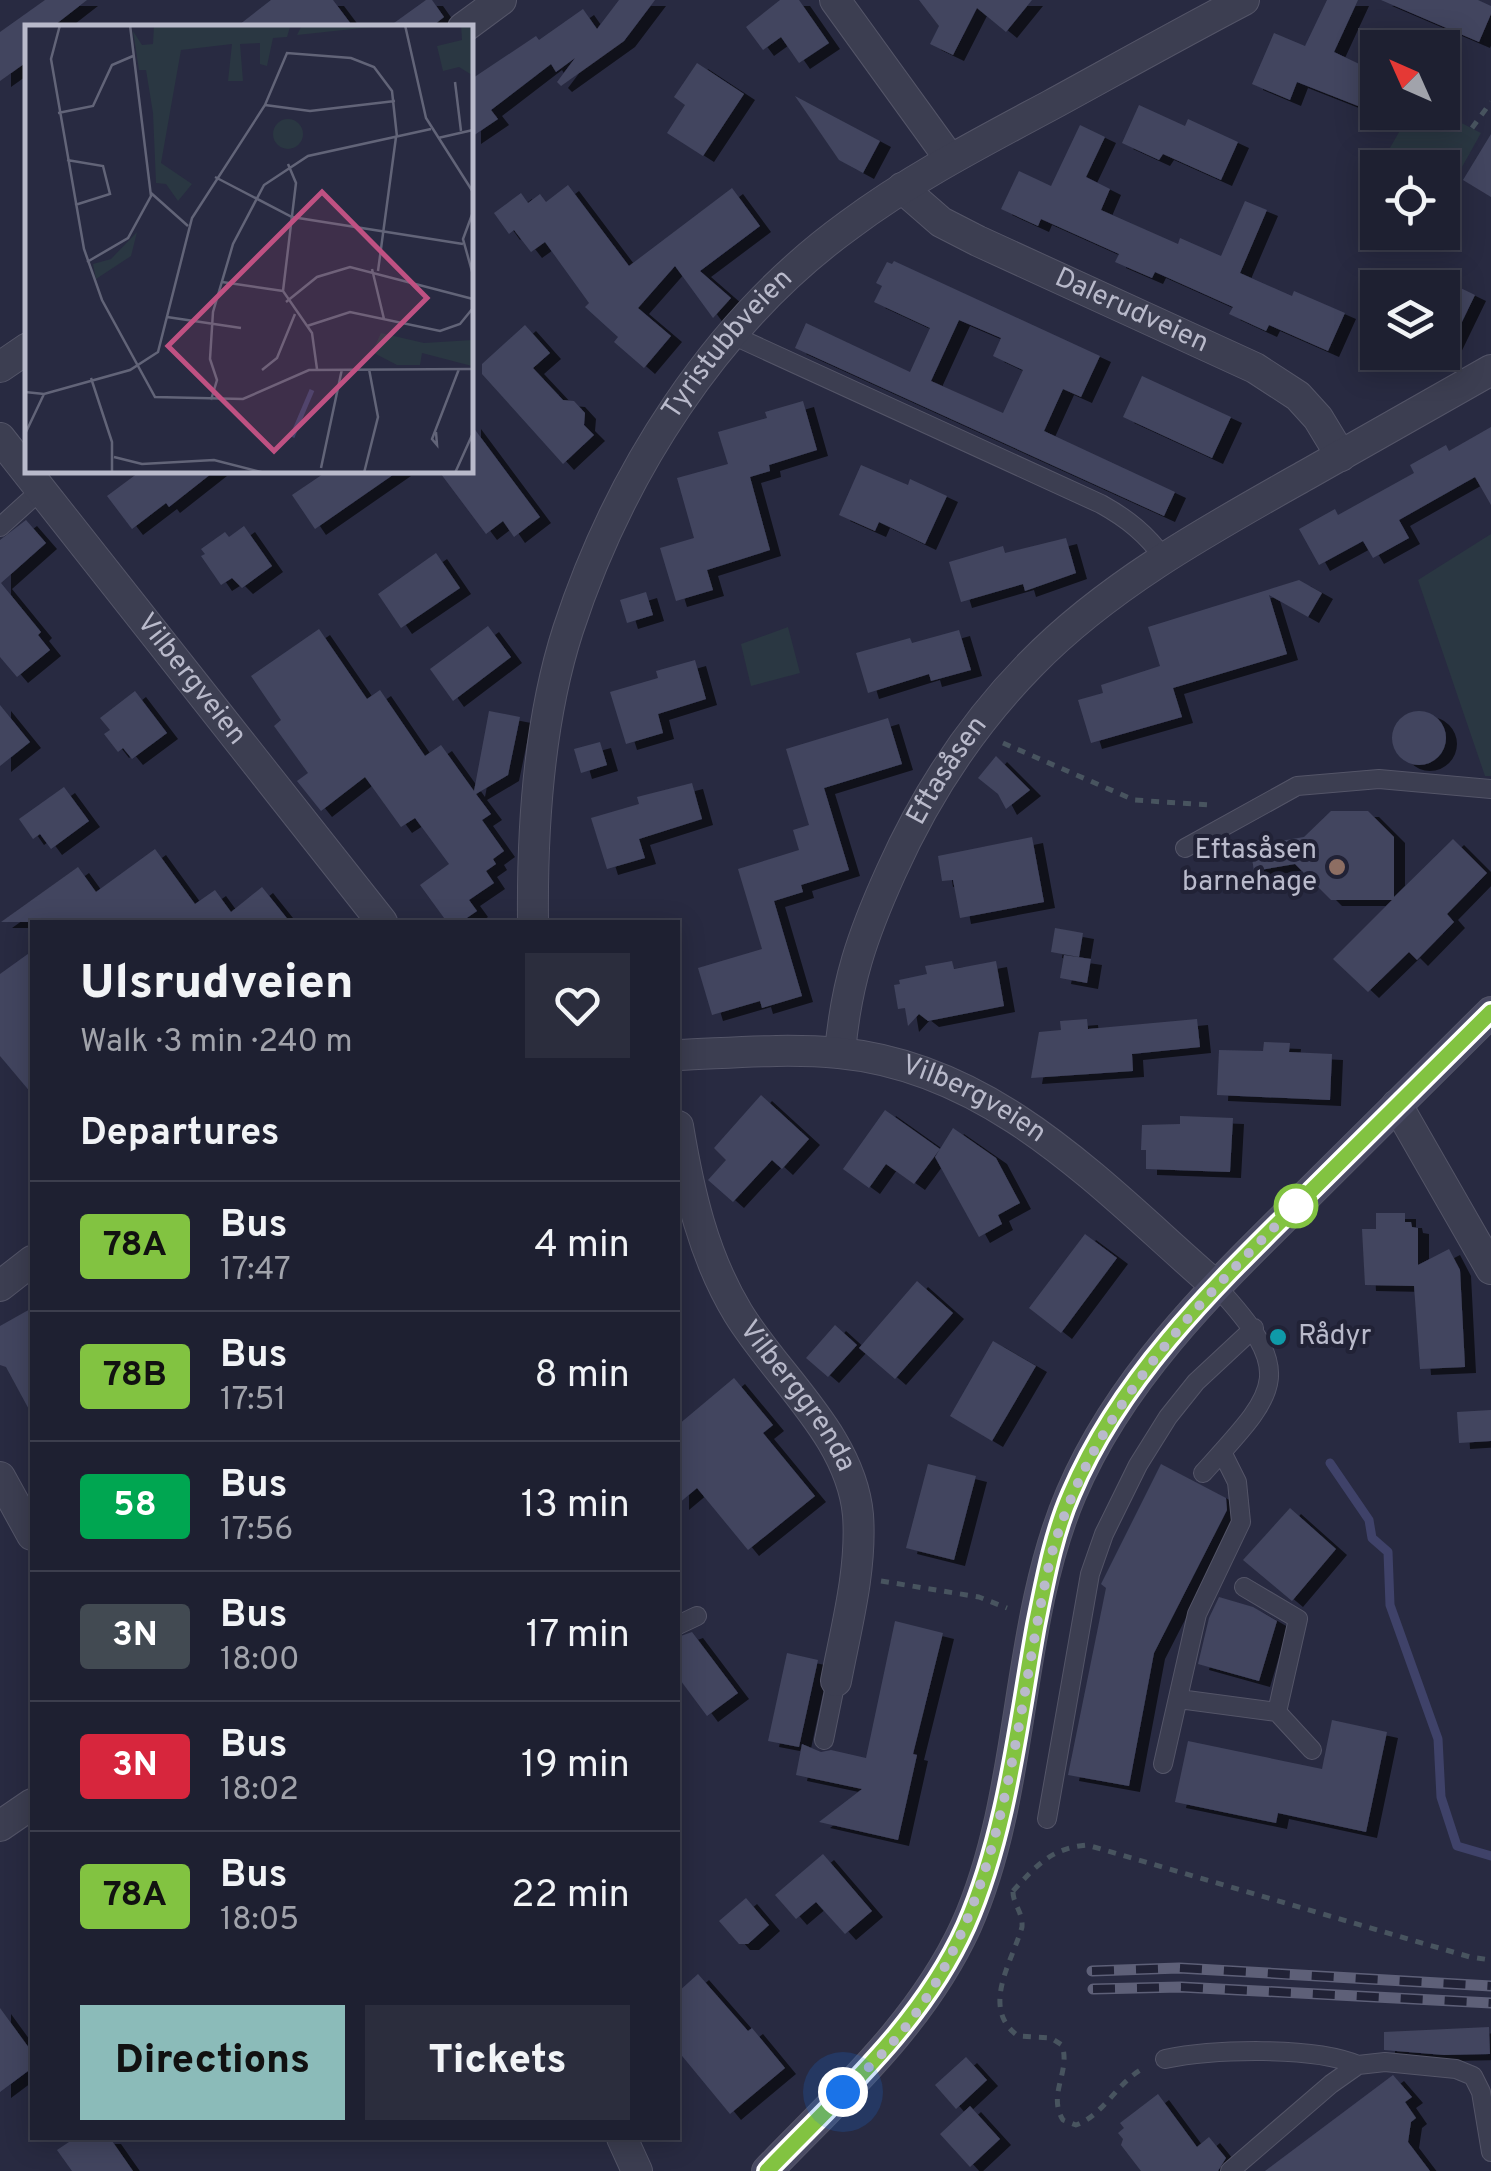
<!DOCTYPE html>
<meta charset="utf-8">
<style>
:root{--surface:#1e2031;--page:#2b2d3d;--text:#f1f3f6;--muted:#a1a3ab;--line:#3c3e4d;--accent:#8bbbb9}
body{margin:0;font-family:Overpass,sans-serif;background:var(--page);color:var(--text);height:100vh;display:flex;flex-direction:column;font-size:38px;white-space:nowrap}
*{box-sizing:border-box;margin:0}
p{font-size:32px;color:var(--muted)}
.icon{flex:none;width:55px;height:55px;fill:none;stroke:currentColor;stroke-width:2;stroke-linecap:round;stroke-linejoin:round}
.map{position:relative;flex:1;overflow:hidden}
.details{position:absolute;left:30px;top:920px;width:650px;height:1220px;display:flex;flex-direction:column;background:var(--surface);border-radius:0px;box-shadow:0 5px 25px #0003,0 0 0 2px var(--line)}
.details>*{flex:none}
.badge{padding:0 20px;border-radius:8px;font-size:35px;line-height:65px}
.needle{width:65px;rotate:315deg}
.controls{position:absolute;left:1360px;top:30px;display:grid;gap:20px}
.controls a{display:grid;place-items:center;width:100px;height:100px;border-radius:0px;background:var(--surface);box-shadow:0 5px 25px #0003,0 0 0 2px var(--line);font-size:50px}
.you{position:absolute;width:50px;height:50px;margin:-25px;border:8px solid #fff;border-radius:50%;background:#1a73e8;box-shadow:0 0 0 15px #1a73e833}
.map>.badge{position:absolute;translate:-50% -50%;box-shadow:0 0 0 5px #fff}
h2{padding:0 50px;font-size:38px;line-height:90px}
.round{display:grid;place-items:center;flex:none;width:105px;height:105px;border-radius:0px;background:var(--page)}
.summary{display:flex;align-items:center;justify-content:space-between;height:170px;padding:0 50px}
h1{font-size:48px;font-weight:800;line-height:75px}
.primary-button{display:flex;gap:20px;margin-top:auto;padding:20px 50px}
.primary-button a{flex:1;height:115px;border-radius:0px;background:var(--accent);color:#111;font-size:40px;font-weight:800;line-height:115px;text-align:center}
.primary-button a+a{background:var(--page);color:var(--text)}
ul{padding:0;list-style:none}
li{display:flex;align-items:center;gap:30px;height:130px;padding:0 50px;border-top:2px solid var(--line)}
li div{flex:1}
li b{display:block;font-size:38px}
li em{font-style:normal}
li .badge{min-width:110px;font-weight:700;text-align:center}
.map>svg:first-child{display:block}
</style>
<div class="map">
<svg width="1491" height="2171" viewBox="0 0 1491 2171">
<defs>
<filter id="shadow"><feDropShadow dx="11" dy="6" stdDeviation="0" flood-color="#0009"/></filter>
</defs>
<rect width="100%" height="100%" fill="#282a41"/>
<!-- green -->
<path fill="#2a3742" d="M1410,113H1442L1481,133L1443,201L1442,168L1379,167Z
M1491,534V776H1485L1418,580Z
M788,627L800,673L751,686L741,644Z"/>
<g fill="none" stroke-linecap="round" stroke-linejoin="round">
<!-- stream -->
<path stroke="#3f4269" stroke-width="9" d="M1330,1463L1369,1520L1372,1538L1388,1552L1390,1605L1438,1739L1441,1797L1457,1846L1491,1856"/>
</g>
<!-- building -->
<path fill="#42455f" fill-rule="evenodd" filter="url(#shadow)" d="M45,0H87L51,28H28V61L0,81V32Z
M271,0H333L354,28H235Z
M426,0H432L444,17L430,28H387Z
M619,0H655L624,41L561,86L557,82L575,58L556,72L551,64L491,110L498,119L470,138V80L536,36L539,40L583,9L597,29Z
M780,0H799L829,43L799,63L781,37L763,50L746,27Z
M919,0H1032L1006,32L977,8L953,55L930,44L939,26Z
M1327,0H1358L1334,52L1374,71L1358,106L1297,82L1290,100L1252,84L1274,33L1305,46Z
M1381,0H1478L1491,6V14L1479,42Z
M697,63L744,94L703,156L667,133L685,105L674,97Z
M795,96L880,141L863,173L839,160Z
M1139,105L1185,126L1188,119L1238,142L1221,180L1163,154L1159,160L1122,143Z
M1080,125L1105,137L1086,177L1110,189L1101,210L1178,244L1180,238L1221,256L1245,201L1267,210L1240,273L1292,296L1294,291L1345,313L1328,351L1269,325L1266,331L1229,314L1233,307L1155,272L1152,278L1115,262L1119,254L1041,219L1038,226L1001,209L1019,171L1051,186Z
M1491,134V197L1463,180Z
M568,185L629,266L732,188L760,226L700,271L731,298L713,318L675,266L638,308L671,336L644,368L614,342L618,337L585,307L589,303L545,242L531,252L514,230L509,234L494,213L521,193L528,203L540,194L546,202Z
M894,261L1100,356L1081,397L1063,389L1044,431L1175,492L1164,516L795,348L806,323L910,372L930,328L874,302L882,286L876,283L887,262L892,264ZM959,320L1001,338L993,356L1023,370L1003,413L931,381Z
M1442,279L1475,295L1442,363Z
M525,325L550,353L533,368L563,400L574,401L585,413L584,425L594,435L563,464L482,374V364Z
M1142,376L1231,417L1212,458L1123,417Z
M803,401L817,450L769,465L770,471L750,477L770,550L707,570L713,590L676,601L660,548L694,538L677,478L728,464L718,432L767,418L765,412Z
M470,423L540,517L514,537L503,521L486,534L438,470H470Z
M1491,427V505L1475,477L1399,520L1409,538L1373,558L1363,541L1319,565L1299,529L1335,509L1338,515L1414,473L1410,465L1446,445L1449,451Z
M861,465L908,485L910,479L947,496L925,544L879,522L875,531L839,515Z
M142,470H216L169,507L166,503L132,529L107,496Z
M329,470H400L315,529L292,495Z
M26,520L46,543L1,583L41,632L38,635L50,650L17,677L0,657V540Z
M244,526L272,566L242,588L232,578L221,585L201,556L205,554L201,549L225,532L229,537Z
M1066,538L1076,573L1025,591L1023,584L961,602L949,562L1003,546L1005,553Z
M436,553L460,588L401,628L378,594Z
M1299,580L1322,593L1308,617L1269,595L1287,654L1173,688L1182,717L1091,743L1078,700L1103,693L1101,685L1160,666L1148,627Z
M646,592L653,615L627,623L620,600Z
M488,626L511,657L453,701L430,669Z
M319,629L367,699L380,690L425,756L441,745L474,791L489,711L520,717L508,775L476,794L491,814L482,820L504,851L493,859L496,864L486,871L494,883L469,900L477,911L461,922H447L420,885L449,864L415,818L401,827L365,777L321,811L297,781L308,773L274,726L281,720L251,676Z
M959,630L971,670L931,681L929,674L868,693L856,653L910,638L912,643Z
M695,660L706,699L658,714L663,733L626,744L610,692L658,678L656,671Z
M135,691L167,733L132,759L123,748L118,752L104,734L110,730L100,718Z
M0,705L30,742L0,766Z
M1392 738a27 27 0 1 1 54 0a27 27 0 1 1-54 0Z
M888,718L902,764L824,788L849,870L801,885L803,892L774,901L802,996L762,1008L760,1001L712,1015L698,968L762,949L738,869L799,850L793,830L809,825L786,749Z
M600,742L607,765L581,773L574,749Z
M996,756L1030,790L1006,809L998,794L978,778Z
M692,783L702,819L639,839L645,858L607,869L591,818L639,804L637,797Z
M64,787L89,821L51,849L40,834L33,839L19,819Z
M1331,811H1368L1394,837V897L1453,839L1487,873L1447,914L1454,922L1417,960L1409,952L1368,992L1333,959L1392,900H1331L1295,864L1254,871L1250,846L1304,837Z
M1032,837L1044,902L960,918L953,880L942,881L938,856Z
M155,849L195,904L215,890L231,912L262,887L290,922H1L78,867L96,892Z
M1055,928L1083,933L1079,957L1051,952Z
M32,951V1094L0,1056V974Z
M1064,955L1091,959L1087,983L1060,978Z
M952,961L954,969L996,961L1004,1006L928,1021L919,1014L908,1026L905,1008L898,1009L894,985L900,984L899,980L927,974L925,966Z
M1087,1019L1088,1029L1197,1019L1200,1047L1132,1054L1133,1071L1031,1078L1039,1032L1061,1030L1060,1021Z
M1264,1042L1290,1043L1289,1052L1332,1054L1330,1100L1217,1095L1219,1050L1263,1051Z
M761,1095L809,1139L782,1169L772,1160L733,1202L708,1180L726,1160L714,1148Z
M885,1110L940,1149L914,1184L886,1164L869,1188L843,1169Z
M1180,1116L1233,1118L1230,1172L1146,1169V1150H1141L1142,1125L1180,1124Z
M953,1128L996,1158L1020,1203L998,1215L1002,1224L979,1237L935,1157Z
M1376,1213H1405V1222H1411L1412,1227L1418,1228V1265L1449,1249L1460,1270L1465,1367L1420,1369L1414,1286L1365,1285L1362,1229H1376Z
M1085,1234L1117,1258L1061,1333L1029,1308Z
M917,1281L953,1313L895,1379L859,1348Z
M32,1308V1415L6,1367L0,1365V1326Z
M835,1325L857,1345L828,1377L806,1358Z
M993,1341L1036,1366L992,1441L950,1416Z
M734,1378L773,1425L763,1433L815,1496L748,1550L697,1488L678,1504V1425Z
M1491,1410V1441L1459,1443L1457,1412Z
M928,1464L976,1476L954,1560L906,1548Z
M1161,1464L1226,1498L1227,1510L1154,1653L1129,1786L1068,1775L1106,1588L1101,1584Z
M1290,1508L1336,1549L1292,1601L1243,1560Z
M1219,1597L1253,1607L1277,1621L1259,1681L1198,1664L1209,1618Z
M895,1621L943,1633L913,1754L917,1755L898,1840L819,1822L862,1789L796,1775L802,1744L821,1752L831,1750L866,1758Z
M692,1632L738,1693L707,1716L678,1677V1637Z
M787,1653L818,1660L799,1747L768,1741Z
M1332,1720L1387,1732L1366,1832L1278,1813L1276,1823L1175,1802L1188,1741L1322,1769Z
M823,1854L872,1911L845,1934L816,1902L796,1919L775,1895Z
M746,1898L769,1925L748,1944H739L719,1921Z
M698,1974L748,2031L752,2028L785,2068L730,2114L678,2051V1992Z
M0,2008L32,2052V2068L0,2092Z
M1489,2027L1490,2054L1444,2055L1384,2050V2032Z
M966,2057L987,2080L956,2109L935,2085Z
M1393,2075L1412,2097L1405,2102L1416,2118L1411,2122L1408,2142L1430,2171H1265Z
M1158,2094L1197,2147L1209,2137L1226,2158L1218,2171H1141L1121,2145L1123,2139L1118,2133L1124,2128L1120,2123Z
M970,2106L1000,2139L970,2167L940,2134Z
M75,2138H110L133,2171H72L57,2150Z"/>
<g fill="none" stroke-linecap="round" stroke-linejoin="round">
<defs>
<path id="lane" d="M730,334L1101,504C1128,519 1146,534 1164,558
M0,527L41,490
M1185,848L1297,786L1379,779L1491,789
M1203,1473C1277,1391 1299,1375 1216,1286
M678,1625L697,1616
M1179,1699L1277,1712L1298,1619L1244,1587
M1277,1712L1312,1750
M824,1740L836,1681
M1163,1764L1197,1614L1241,1522L1237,1482L1222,1452
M1047,1819L1090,1574L1104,1534L1138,1465L1168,1417L1196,1382L1254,1328
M1165,2059C1214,2049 1313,2046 1358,2065
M1230,2171L1331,2084L1358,2065L1385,2062L1456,2069L1473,2076L1481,2092L1491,2152"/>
<g id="street">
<path d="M835,0L950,159"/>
<path d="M463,28L501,0"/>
<path id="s1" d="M902,188L941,222L978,241L1255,368L1298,396L1318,418L1341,456"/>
<path d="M0,367L28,348"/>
<path id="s2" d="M0,438L382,922"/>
<path id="s3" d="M533,922C532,828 539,720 568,630C619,474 715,322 849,225C912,178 982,142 1051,105C1115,70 1179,34 1244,0"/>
<path id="s4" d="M840,1053C846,983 862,936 891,872C925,796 973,723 1031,664C1108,585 1210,529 1306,475C1368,440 1429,405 1491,370"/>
<path id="s5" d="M678,1055C731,1053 785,1048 839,1053C996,1068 1103,1188 1216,1286"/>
<path d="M1397,1105L1491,1269"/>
<path id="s6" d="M678,1126C689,1192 703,1255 738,1313C777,1377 851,1436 858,1515C862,1570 846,1628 836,1681"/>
<path d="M0,1286L32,1261"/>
<path d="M0,1477L32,1535"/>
<path d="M0,1826L32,1804"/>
<path d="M622,2138L637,2171"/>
</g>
<path id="secondary" d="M767,2171C840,2095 921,2024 966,1926C1026,1792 1014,1627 1071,1494C1122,1374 1218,1283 1309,1193C1370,1133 1430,1072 1491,1012"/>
</defs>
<!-- lane casing -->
<use href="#lane" stroke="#545568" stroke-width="20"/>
<!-- street casing -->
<use href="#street" stroke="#545568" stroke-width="32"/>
<!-- secondary casing -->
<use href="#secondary" stroke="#545568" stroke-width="32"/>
<!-- path -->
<path stroke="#48545f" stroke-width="5" stroke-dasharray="8 8" stroke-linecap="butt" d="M1472,128L1491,102
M1003,743L1134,800L1210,805
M881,1581L979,1597L1007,1608
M1013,1891C1036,1866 1051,1848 1087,1845L1470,1957L1491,1960
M1013,1892C1013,1904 1023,1912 1022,1927C1012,1962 980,2008 1018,2036L1051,2038L1062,2045C1071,2072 1047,2094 1063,2120L1076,2125C1104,2115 1117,2082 1144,2068"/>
<!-- lane -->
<use href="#lane" stroke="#3c3e51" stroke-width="18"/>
<!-- street -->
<use href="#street" stroke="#3c3e51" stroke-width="30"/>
<!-- secondary -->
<use href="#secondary" stroke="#4a4b64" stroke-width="30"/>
<defs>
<path id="rail" d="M1092,1971L1179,1968L1491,1986
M1093,1989L1181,1987L1491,2003"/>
</defs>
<!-- rail casing -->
<use href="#rail" stroke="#5e6078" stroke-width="11"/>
<!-- rail -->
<use href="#rail" stroke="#212236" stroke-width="8" stroke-dasharray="22" stroke-linecap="butt"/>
</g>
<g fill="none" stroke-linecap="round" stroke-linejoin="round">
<defs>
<path id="line" d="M767,2171C840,2095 922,2024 966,1926C1007,1833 1018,1724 1036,1625C1045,1581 1053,1535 1071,1494C1122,1374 1218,1283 1309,1193C1370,1133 1430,1072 1491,1012"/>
</defs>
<!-- line casing -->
<use href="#line" stroke="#fff" stroke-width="22"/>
<!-- line -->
<use href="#line" stroke="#82c341" stroke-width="15"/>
<!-- walk -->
<path stroke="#b9bacb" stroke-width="10" stroke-dasharray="0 18" d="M843,2092C866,2070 892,2046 911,2020C1010,1887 1015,1712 1051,1556C1093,1407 1200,1300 1307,1195L1296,1206"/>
</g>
<!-- markers -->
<circle fill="#8d6e63" stroke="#212236" stroke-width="4" cx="1337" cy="867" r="10"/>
<circle fill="#fff" stroke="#82c341" stroke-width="5" cx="1296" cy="1206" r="20"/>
<circle fill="#0f9aa8" stroke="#212236" stroke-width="4" cx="1278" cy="1337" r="10"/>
<g text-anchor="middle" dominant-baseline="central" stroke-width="8" stroke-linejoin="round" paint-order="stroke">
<!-- street labels -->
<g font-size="28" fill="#b9bacb" stroke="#212236">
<text stroke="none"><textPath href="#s1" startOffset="262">Dalerudveien</textPath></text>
<text stroke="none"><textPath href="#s3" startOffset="625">Tyristubbveien</textPath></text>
<text stroke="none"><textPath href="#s2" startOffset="308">Vilbergveien</textPath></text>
<text stroke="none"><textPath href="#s4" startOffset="305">Eftasåsen</textPath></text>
<text stroke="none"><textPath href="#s5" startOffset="305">Vilbergveien</textPath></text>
<text stroke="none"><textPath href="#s6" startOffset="300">Vilberggrenda</textPath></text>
</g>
<!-- poi labels -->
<g font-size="28" fill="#b9bacb" stroke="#212236" text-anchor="end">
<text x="1317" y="851">Eftasåsen<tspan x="1317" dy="32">barnehage</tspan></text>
<text x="1298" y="1337" text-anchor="start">Rådyr</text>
</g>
</g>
<!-- overview -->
<g transform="translate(25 25)">
<rect width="448" height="448" fill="#282a41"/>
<path d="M129,0L265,2L262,12L248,13L242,41L235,39V18L215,19L218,56H203L207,19L156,25L136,138L167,159L153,176L141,159L131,158L128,88L121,45H114L108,6L117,20L128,19ZM277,0H365L272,10ZM436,0H447V50L434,42L418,46L412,21L437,15ZM248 109a15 15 0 1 1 30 0a15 15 0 1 1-30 0ZM112,207L106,231L71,254L68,239L86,234ZM356,308L399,318L447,315V341L397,328L395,340H372L347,327Z" fill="#2a3742"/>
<path fill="none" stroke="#3f4269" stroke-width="5" d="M267,412L287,365"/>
<path fill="none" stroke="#626478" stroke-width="2.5" d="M35,0L26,34L59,224L77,275L130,372L218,374L284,345L448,344M380,0L401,93L448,167M430,57L436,106M240,80L285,86L370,76M33,88L68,81L87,40L108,31M413,113L448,105M42,135L78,141L85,169L50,180M263,139L271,158L258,266L287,308L292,344M190,152L267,192L438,219M126,168L163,201M448,187L438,214L448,250M62,237L103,213L126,171L105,0M347,244L359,294M353,246L371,112M197,257L258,266M261,277L292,252L325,242L448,274M142,292L216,303M282,301L325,287L415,306L435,299L448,283M237,345L252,333L270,289M66,353L87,417V448M0,367L19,369L105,345L133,327L167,193L240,80L262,28L326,33L349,42L367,66L372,112M186,375L192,355L185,334L188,287L208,219L239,160L283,131L406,104M411,407L412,420L407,414L434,344M0,409L19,369M89,432L117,439L189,435L240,448M296,443L317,344M339,448L353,392L344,344M430,448L448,408"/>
<path fill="#bf5182" fill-opacity="0.15" stroke="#bf5182" stroke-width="5" d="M297,167L402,273L249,426L143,321Z"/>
<rect width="448" height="448" fill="none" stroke="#b9bacb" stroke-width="5"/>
</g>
</svg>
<div class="controls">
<a><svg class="needle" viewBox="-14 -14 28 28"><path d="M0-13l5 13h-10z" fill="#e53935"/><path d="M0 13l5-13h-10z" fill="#a1a3ab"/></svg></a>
<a><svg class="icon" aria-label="locate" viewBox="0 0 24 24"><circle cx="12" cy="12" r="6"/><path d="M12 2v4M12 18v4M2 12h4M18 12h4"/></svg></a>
<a><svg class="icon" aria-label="layers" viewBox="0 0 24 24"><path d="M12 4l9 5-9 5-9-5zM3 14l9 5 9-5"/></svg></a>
</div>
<div class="you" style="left:843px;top:2092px"></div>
<section class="details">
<div class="summary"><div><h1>Ulsrudveien</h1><p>Walk · 3 min · 240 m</p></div><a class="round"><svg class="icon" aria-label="heart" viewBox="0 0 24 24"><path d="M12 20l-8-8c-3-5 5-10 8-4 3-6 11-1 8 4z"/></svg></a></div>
<h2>Departures</h2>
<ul>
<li><span class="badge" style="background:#82c341;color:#111">78A</span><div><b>Bus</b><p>17:47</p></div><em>4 min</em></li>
<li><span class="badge" style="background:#82c341;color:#111">78B</span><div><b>Bus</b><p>17:51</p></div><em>8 min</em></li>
<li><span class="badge" style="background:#00a651;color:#fff">58</span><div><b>Bus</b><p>17:56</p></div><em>13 min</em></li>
<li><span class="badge" style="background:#424a52;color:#fff">3N</span><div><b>Bus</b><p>18:00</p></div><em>17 min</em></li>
<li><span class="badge" style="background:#d7263d;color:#fff">3N</span><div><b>Bus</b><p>18:02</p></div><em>19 min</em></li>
<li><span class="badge" style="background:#82c341;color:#111">78A</span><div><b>Bus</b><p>18:05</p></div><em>22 min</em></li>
</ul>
<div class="primary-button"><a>Directions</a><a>Tickets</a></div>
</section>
</div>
